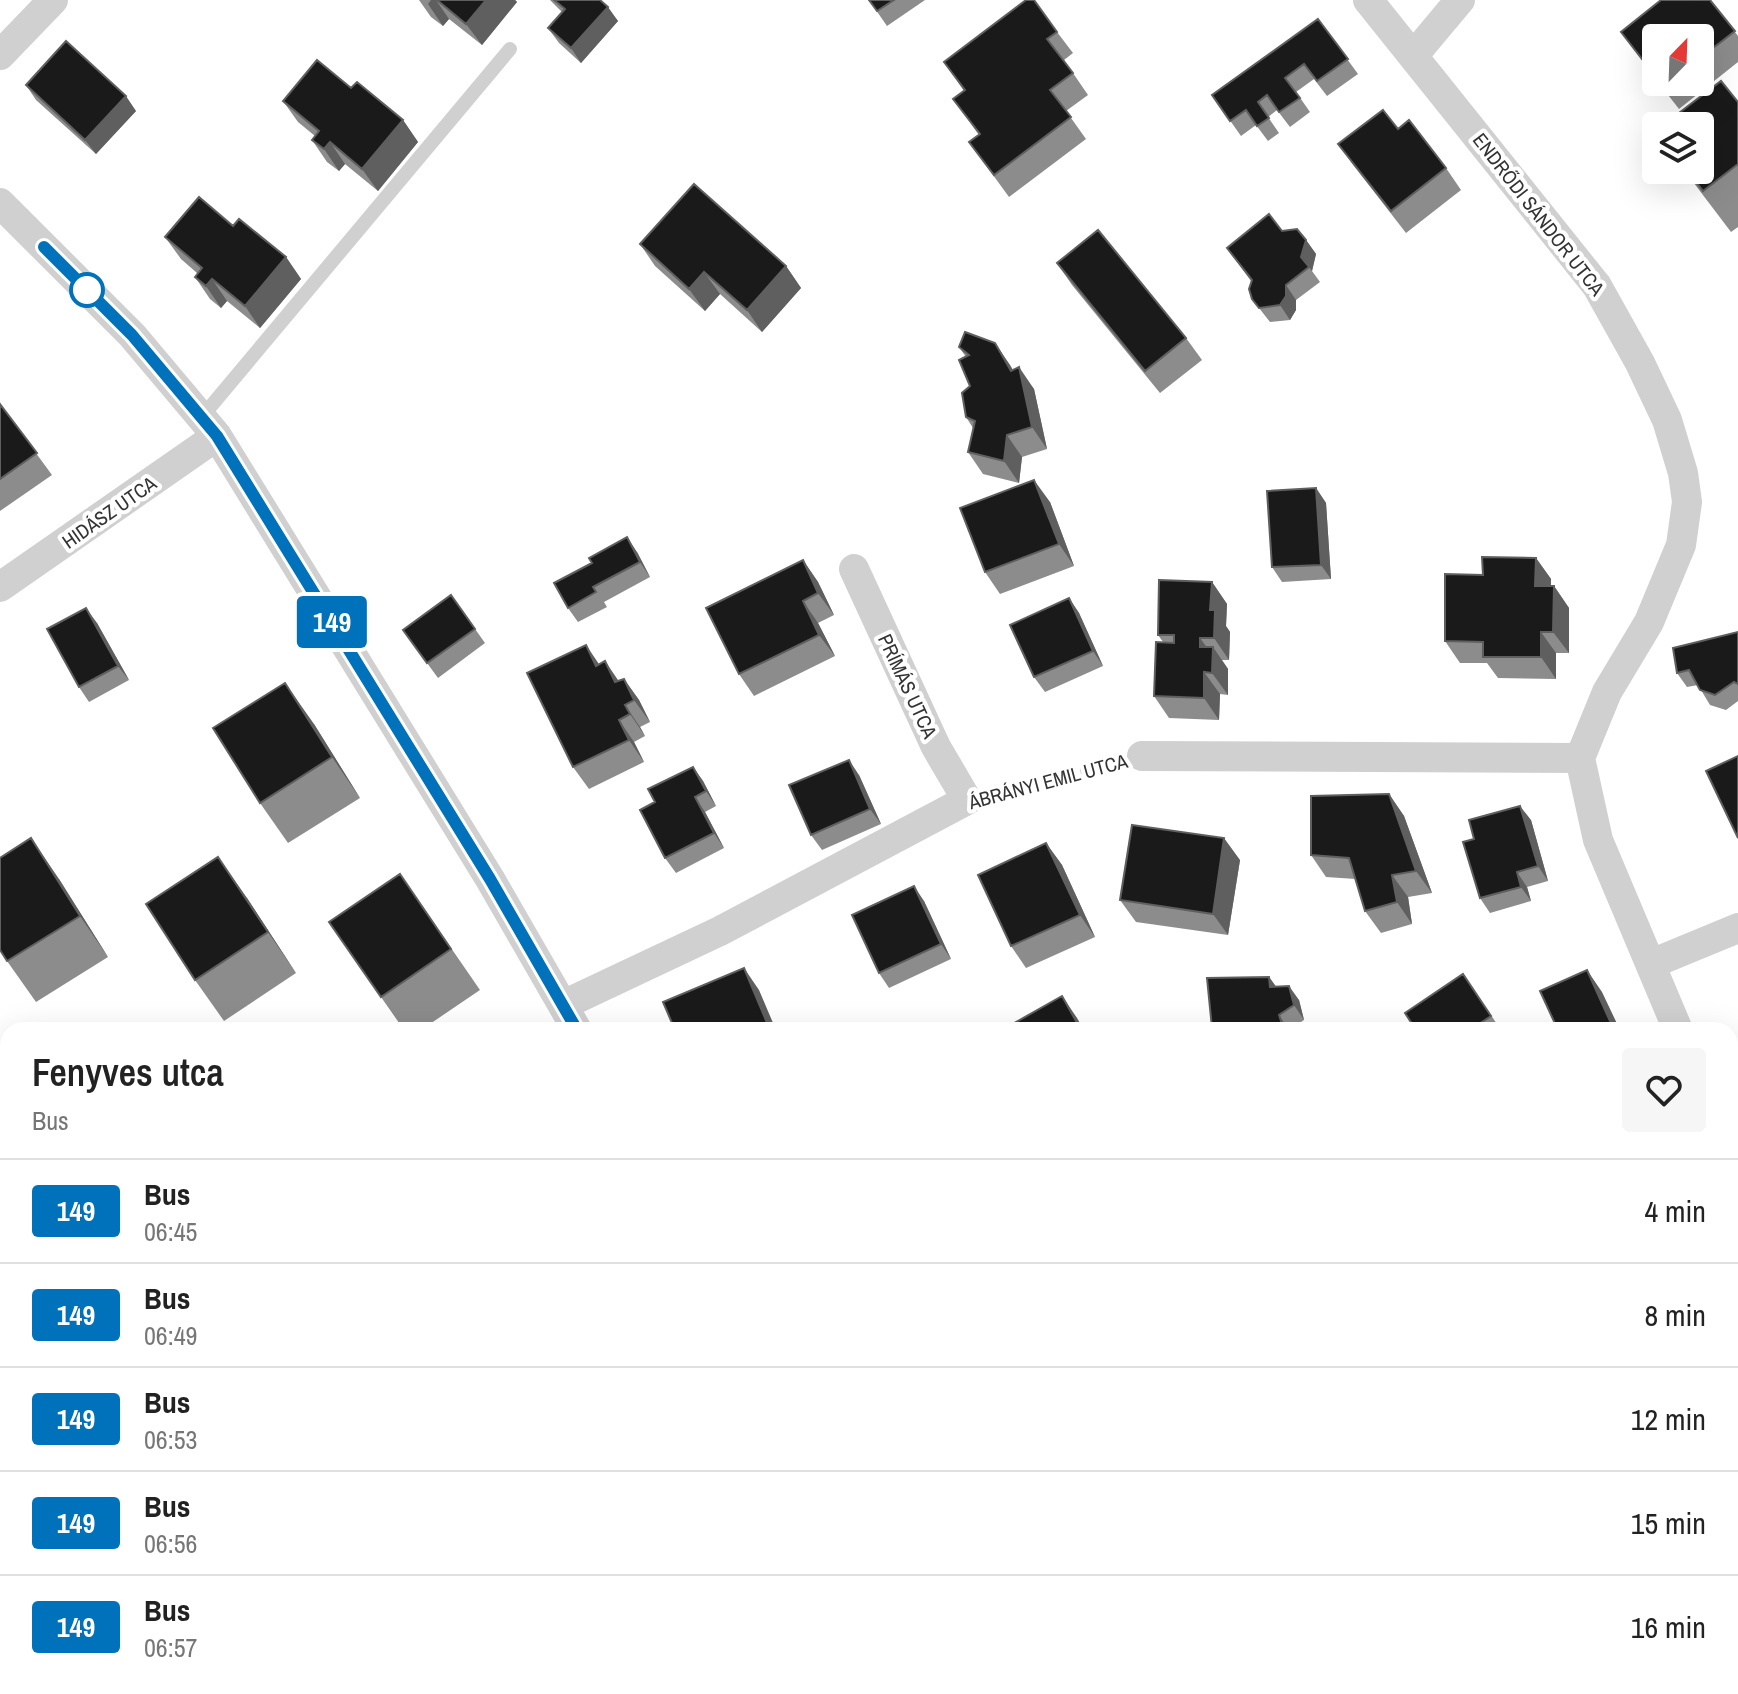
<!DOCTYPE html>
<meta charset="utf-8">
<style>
:root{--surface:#fff;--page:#f6f6f6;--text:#222;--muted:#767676;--line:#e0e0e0}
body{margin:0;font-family:"Archivo Narrow",sans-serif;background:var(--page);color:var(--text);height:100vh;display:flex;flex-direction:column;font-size:30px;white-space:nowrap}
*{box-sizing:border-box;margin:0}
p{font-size:26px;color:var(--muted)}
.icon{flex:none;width:44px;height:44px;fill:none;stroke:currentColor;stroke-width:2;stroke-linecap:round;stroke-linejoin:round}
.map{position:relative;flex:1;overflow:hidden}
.details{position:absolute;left:0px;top:1022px;width:1738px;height:672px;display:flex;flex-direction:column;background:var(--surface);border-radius:24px 24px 0 0;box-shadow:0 8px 32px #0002}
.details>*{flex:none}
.badge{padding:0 16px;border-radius:6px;font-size:28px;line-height:52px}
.needle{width:52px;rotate:23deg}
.tools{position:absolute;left:1642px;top:24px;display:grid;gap:16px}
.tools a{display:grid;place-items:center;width:72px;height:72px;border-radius:8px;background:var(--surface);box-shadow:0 8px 32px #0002;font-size:40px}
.map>.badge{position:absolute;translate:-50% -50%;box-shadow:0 0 0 4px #fff}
.round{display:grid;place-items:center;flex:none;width:84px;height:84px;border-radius:8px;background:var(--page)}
.head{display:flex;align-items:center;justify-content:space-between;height:136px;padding:0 32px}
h1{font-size:38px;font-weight:600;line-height:60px}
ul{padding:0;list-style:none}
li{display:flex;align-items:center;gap:24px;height:104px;padding:0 32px;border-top:2px solid var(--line)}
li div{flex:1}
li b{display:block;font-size:30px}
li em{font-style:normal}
li .badge{min-width:88px;font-weight:700;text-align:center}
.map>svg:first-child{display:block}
</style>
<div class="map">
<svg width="1738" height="1694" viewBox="0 0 1738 1694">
<rect width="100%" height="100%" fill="#fff"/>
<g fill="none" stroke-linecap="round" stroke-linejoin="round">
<!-- path -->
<path stroke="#cdcdcd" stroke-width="5" stroke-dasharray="4 4" stroke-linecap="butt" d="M995,793L1114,763"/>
<!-- lane -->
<path stroke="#d0d0d0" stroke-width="14" d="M201,418L510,49"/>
<!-- street -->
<path stroke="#d0d0d0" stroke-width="30" d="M1368,0L1597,286L1640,363L1667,420L1683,473L1687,502L1681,545L1649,622L1607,692L1580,758L1598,840L1678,1030
M0,55L53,0
M1414,55L1460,0
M0,203L132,335L217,436L490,879L577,1030
M0,587L217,436
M1142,756L1580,758
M1651,964L1738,928
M563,1005L720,931L967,800L936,747L854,569
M1730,1146L1738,1161
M0,1417L8,1412
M319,1686L322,1694
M953,1686L955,1694
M1460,1686L1465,1694
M50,1694V1686
M1068,1694L1075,1686"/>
</g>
<!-- wall -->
<path fill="#8c8c8c" d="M419,0H515L517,2L482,45L449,19L443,26L431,17Z
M550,0H600L618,21L581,63L559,43L548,28L562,12Z
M869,0H925L887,26Z
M1710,0L1738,36V62L1679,109L1658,82H1700V38H1656V79L1621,32Z
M1318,19L1358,74L1327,96L1314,79L1296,92L1310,112L1290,127L1277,110L1268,117L1279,133L1268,141L1256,125L1241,136L1212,95Z
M1057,32L1073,53L1064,60L1088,95L1066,111L1086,139L1009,197L969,142L979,135L953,99L964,91L944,62Z
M26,85L136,111L96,154L36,100Z
M351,88L403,120L418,142L378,191L345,164L339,171L327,162L312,140L315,136L298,122L283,101Z
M1738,102V227L1731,232L1684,170H1700Z
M1398,129L1446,168L1461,190L1406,233L1354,166L1338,144Z
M233,226L286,257L301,279L260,328L227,301L221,308L210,299L195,277L197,273L181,259L165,237Z
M1282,231L1306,240L1316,254L1312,271L1320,282L1296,300V310L1290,320L1270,322L1252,299L1251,281L1227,248Z
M640,244L786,266L801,288L762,332L720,294L705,311L655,266Z
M1057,263L1186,338L1202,360L1160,393L1072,285Z
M995,343L1013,370L1034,389L1047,449L1022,457L1019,483L983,474L968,452L973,428L966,417L970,386L966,357L959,347Z
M0,404L52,475L0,511Z
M1316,488L1326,503L1331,579L1282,582L1272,567Z
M1050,502L1074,566L1000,594L985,572Z
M637,552L650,577L604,602L607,607L578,622L568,608L592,563Z
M1536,558L1551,579V586H1554L1569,608V653H1556V679L1498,678L1487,663H1460L1445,641L1483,575Z
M803,560L818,582L834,615L818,623L835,656L754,696L739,674Z
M1212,582L1227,604L1226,626L1230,632L1229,660H1222L1228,669V695L1220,694L1219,720L1169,718L1154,696L1163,642L1158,635Z
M451,595L485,643L438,678L403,630Z
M1069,598L1079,613L1103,666L1045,692L1034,677Z
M97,623L129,680L89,702L79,687Z
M1738,632V701L1726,710L1710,705L1698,685L1687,687L1677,673Z
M599,664L618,681L624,679L639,700L650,722L640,727L645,736L634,742L644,762L589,789L573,767Z
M314,724L360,798L288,843L260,803Z
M693,767L703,781L716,806L705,812L724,848L676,873L665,858L655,802Z
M859,775L881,824L822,850L811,835Z
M1389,794L1404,816L1432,893L1408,897L1412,924L1381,933L1365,911L1356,879L1326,877L1311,855Z
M1531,820L1548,881L1527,887L1531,901L1490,913L1480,898Z
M1046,843L1062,865L1095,937L1026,968L1011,946Z
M1240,860L1228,935L1136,922L1120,900Z
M400,874L480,990L421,1030H404L381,997Z
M59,879L108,957L36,1002L7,961Z
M247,898L296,973L224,1021L195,980Z
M924,901L951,959L889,988L879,973Z
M1463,974L1501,1030H1416Z
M1269,977L1276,987L1299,1000L1304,1020L1289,1030H1214L1212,1028Z
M0,1066L8,1079V1136L0,1141Z
M1734,1424L1738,1430V1569L1730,1573V1426Z
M0,1438L8,1441V1573L0,1577Z
M388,1686H409L393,1694Z
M1157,1686H1249L1255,1694H1165Z"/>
<!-- shaded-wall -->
<path fill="#5f5f5f" d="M431,0H436L449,19L443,26L428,4Z
M486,0H515L517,2L482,45L466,24Z
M608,7L618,21L581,63L571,48Z
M126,96L136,111L96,154L85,140Z
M403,120L418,142L378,191L362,169Z
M330,142L345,164L339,171L324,149Z
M1306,240L1316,254L1312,271L1301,257Z
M286,257L301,279L260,328L245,306Z
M786,266L801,288L762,332L747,310Z
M704,272L720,294L705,311L689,289Z
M212,279L227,301L221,308L206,286Z
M1286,285L1296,300V310L1290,320L1280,305Z
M995,343L1010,365L1023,388L1019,367L1034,389L1047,449L1032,427L1011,371Z
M1007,435L1022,457L1019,483L1004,461Z
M1034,480L1050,502L1074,566L1059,544Z
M1316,488L1326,503L1331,579L1321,565Z
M627,537L637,552L650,577L640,562Z
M1536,558L1551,579L1550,608L1535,586Z
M803,560L818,582L834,615L818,593Z
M1212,582L1227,604L1226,626L1230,632L1229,660L1214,638L1210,610Z
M1554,586L1569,608V653L1553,632Z
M1069,598L1079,613L1103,666L1093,651Z
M803,601L818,623L835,656L819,635Z
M86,608L97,623L129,680L118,666Z
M1541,632L1556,653V679L1541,657Z
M1200,638L1213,656V647L1228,669V695L1212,673L1200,647Z
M586,645L601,667L596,666Z
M605,661L620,683L630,704L615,682Z
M1204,672L1220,694L1219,720L1204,698Z
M624,679L639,700L650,722L634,700Z
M285,683L314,724L360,798L332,757Z
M625,705L640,727L645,736L630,714Z
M619,720L634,742L644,762L629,740Z
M849,760L859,775L881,824L870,809Z
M693,767L703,781L716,806L706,791Z
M1389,794L1404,816L1432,893L1416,871Z
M695,797L705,812L724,848L714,833Z
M1520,806L1531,820L1548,881L1538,866Z
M31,838L59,879L108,957L80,916Z
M1224,838L1240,860L1228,935L1213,914Z
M1046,843L1062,865L1095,937L1080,915Z
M218,857L247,898L296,973L268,932Z
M1517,872L1527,887L1531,901L1521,887Z
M1392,875L1408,897L1412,924L1397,902Z
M914,886L924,901L951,959L941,944Z
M744,968L759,990L776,1030H770Z
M1587,970L1602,992L1620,1030H1614Z
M1269,977L1280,992L1270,987Z
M1289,986L1299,1000L1304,1020L1294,1005Z
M1062,996L1077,1018L1084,1030H1081Z
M1279,1015L1289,1030H1284Z
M0,1066L8,1079V1082L0,1070Z
M8,1454V1572L0,1560V1506Z
M246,1686H250L254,1694H250Z
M605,1686H610L613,1694H609Z
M840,1686H844L847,1694H844Z
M1581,1686H1588L1593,1694H1585Z"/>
<!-- building -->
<path fill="#1a1a1a" stroke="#5f5f5f" stroke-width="2" d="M437,0H486L466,24Z
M554,0H600L608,7L571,48L548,28L565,9Z
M869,0H894L877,11Z
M1026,0H1034L1057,32L1047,39L1073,73L1050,90L1071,117L994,175L969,142L980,134L953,99L965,90L944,62Z
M1661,0H1710L1735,31L1700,58V38H1656V77L1621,32Z
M1318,19L1348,59L1317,81L1304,64L1285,78L1300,98L1279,112L1267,95L1258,102L1269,118L1257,126L1246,110L1230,121L1212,95Z
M66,41L126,96L85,140L26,85Z
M317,60L351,88L357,82L403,120L362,169L330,142L324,149L312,140L319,131L283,101Z
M1721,81L1738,102V164L1703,191L1687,170H1700V126H1662Z
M1660,82H1670L1664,87Z
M1383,110L1398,129L1409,120L1446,168L1391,211L1338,144Z
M694,184L786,266L747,310L704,272L689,289L640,244Z
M199,197L233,226L239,219L286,257L245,306L212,279L206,286L195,277L202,268L165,237Z
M1269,214L1282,231L1297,229L1306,240L1301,257L1309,267L1286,285V296L1280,305L1259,308L1252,299L1249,289L1252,280L1227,248Z
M1098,230L1186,338L1145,371L1057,263Z
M965,332L995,343L1011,371L1019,367L1032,427L1007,435L1004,461L968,452L975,421L966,417L962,393L970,386L959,360L969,355L959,347Z
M0,404L37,453L0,479Z
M1034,480L1059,544L985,572L960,508Z
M1316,488L1321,565L1272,567L1267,491Z
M627,537L640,562L593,587L596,592L568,608L554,583L592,563L589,558Z
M1482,557L1536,558L1535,586H1554L1553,632H1541V657H1483V642L1445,641V574L1483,575Z
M803,560L818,593L803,601L819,635L739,674L706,608Z
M1159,580L1212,582L1210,610H1215L1214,638H1200V647H1213L1212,673L1204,672V698L1154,696L1156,642L1174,643V635H1158Z
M451,595L475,629L427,663L403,630Z
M1069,598L1093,651L1034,677L1010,625Z
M86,608L118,666L79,687L47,629Z
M1738,632V684L1734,682L1715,695L1700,690L1689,670L1677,673L1673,648Z
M586,645L596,666L605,661L615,682L624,679L634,700L625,705L630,714L619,720L629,740L573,767L527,673Z
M285,683L332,757L260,803L213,728Z
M1738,756V838L1706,771Z
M849,760L870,809L811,835L789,785Z
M693,767L706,791L695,797L714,833L665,858L640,810L655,802L648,789Z
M1389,794L1416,871L1392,875L1397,902L1365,911L1349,858L1311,855V796Z
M1520,806L1538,866L1517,872L1521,887L1480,898L1463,842L1474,839L1469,820Z
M1132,825L1224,838L1213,914L1120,900Z
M31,838L80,916L7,961L0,950V858Z
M1046,843L1080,915L1011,946L978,875Z
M218,857L268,932L195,980L146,904Z
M400,874L451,949L381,997L329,922Z
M914,886L941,944L879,973L852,915Z
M744,968L770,1030H675L663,1002Z
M1587,970L1614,1030H1558L1540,991Z
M1463,974L1491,1016L1470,1030H1416L1405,1013Z
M1269,977L1270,987L1289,986L1294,1005L1279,1015L1284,1030H1225V1029L1212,1028L1207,978Z
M1062,996L1081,1030H1002Z
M0,1070L5,1079L0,1082Z
M1734,1424L1738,1433V1458L1736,1459L1738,1463V1540L1730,1544V1426Z
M2,1437L6,1438L8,1442V1454L0,1506V1438Z
M1738,1620V1641L1730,1623Z
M180,1686H246L250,1694H184Z
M483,1686H605L609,1694H486Z
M750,1686H840L843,1692L837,1694H753Z
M1167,1686H1232L1224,1694H1174Z
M1333,1686H1390L1397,1694H1323Z
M1518,1686H1581L1585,1694H1522Z"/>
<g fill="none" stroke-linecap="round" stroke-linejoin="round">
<defs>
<path id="line" d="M44,247L132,335L217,436L490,879L577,1030"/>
</defs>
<!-- line casing -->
<use href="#line" stroke="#fff" stroke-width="18"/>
<!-- line -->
<use href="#line" stroke="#0072bc" stroke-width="12"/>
</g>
<!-- markers -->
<circle fill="#fff" stroke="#0072bc" stroke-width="4" cx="87" cy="290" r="16"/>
<g text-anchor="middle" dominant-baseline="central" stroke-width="8" stroke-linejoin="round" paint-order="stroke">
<!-- street labels -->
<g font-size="20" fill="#333" stroke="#fff">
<text transform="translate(1539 214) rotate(52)">ENDRŐDI SÁNDOR UTCA</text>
<text transform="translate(109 512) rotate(-35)">HIDÁSZ UTCA</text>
<text transform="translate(908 686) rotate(65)">PRÍMÁS UTCA</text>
<text transform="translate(1048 781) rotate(-15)">ÁBRÁNYI EMIL UTCA</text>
</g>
</g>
</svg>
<div class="tools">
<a><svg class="needle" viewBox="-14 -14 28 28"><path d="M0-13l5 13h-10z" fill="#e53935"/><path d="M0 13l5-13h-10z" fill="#767676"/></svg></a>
<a><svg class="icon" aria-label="layers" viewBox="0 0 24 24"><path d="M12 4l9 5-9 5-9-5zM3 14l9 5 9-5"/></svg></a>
</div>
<b class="badge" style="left:332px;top:622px;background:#0072bc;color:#fff">149</b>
<section class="details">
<div class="head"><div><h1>Fenyves utca</h1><p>Bus</p></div><a class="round"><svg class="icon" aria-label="heart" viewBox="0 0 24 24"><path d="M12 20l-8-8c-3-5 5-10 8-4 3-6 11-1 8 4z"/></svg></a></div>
<ul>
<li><span class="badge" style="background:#0072bc;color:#fff">149</span><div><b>Bus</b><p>06:45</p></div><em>4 min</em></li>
<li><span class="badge" style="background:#0072bc;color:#fff">149</span><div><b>Bus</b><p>06:49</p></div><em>8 min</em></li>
<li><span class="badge" style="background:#0072bc;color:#fff">149</span><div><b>Bus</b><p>06:53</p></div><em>12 min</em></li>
<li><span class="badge" style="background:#0072bc;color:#fff">149</span><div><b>Bus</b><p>06:56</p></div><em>15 min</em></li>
<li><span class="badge" style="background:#0072bc;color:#fff">149</span><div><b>Bus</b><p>06:57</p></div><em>16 min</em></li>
</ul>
</section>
</div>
